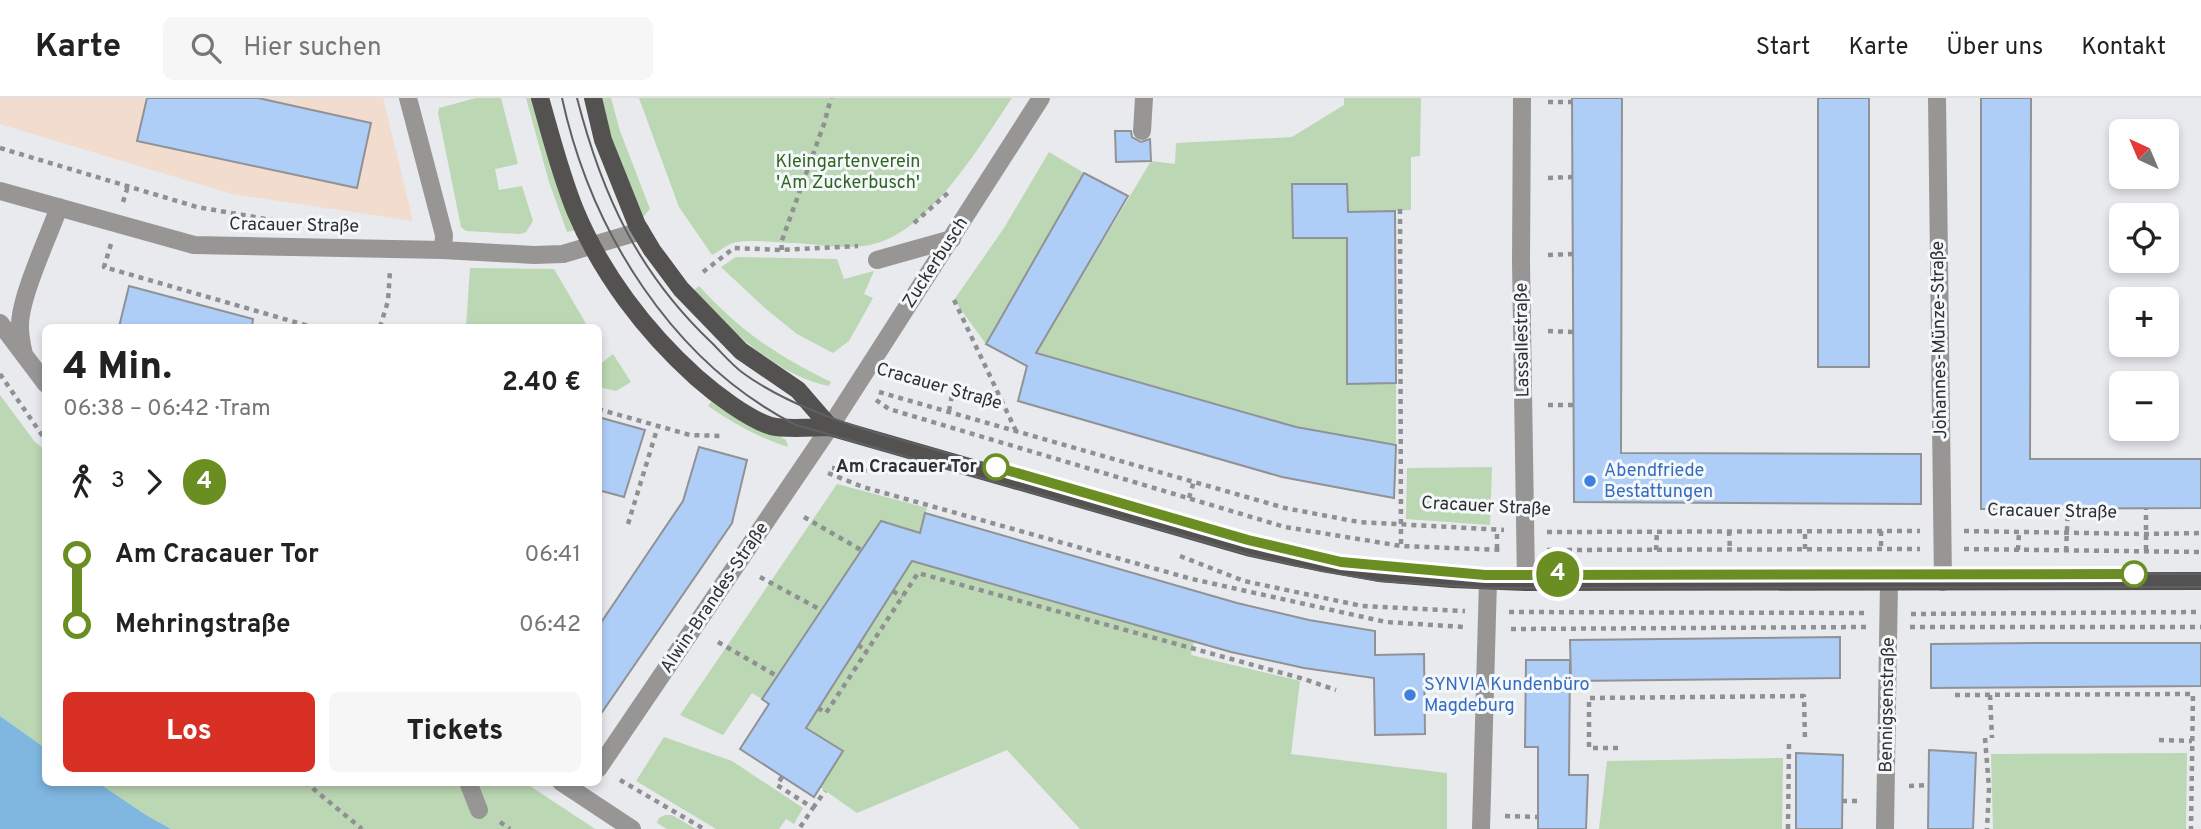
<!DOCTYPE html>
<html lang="de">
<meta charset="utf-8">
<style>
:root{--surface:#fff;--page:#f6f6f6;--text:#222;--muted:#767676;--line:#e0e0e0;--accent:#d93025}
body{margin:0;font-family:Overpass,sans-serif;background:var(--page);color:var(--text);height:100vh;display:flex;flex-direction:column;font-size:26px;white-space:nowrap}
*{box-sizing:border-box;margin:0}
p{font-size:23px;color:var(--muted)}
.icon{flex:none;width:38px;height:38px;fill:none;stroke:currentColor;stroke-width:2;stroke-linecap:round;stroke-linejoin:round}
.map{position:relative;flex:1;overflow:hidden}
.sheet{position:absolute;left:42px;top:226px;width:560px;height:462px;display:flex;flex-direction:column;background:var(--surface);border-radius:10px;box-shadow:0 4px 10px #0003}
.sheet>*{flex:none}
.badge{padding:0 14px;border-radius:23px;font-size:24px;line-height:46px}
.needle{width:46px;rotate:316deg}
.controls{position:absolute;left:2109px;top:21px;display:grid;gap:14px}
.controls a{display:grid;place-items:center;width:70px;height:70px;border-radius:10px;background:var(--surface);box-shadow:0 4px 10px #0003;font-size:35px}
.map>.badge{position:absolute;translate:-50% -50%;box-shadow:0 0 0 4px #fff}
.legs{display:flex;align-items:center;gap:10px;height:77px;padding:0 21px;font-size:23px}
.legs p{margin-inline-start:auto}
.headline{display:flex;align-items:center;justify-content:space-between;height:119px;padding:0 21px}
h1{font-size:38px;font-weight:800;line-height:52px}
.button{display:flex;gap:14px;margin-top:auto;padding:14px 21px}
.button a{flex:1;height:80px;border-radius:10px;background:var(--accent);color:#fff;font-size:28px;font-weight:800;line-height:80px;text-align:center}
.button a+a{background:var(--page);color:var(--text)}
ul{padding:0 21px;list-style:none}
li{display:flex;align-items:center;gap:24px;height:70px;font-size:26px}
li i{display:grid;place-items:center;width:10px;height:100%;margin:0 9px;background:currentColor}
li i::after{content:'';width:18px;height:18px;margin:-9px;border:5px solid;border-radius:50%;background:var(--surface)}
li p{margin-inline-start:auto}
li:first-child i{background:linear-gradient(#0000 50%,currentColor 0)}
li:last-child i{background:linear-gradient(currentColor 50%,#0000 0)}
header{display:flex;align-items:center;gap:42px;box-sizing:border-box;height:98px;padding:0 35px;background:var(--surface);border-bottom:2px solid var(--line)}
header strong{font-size:33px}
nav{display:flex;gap:38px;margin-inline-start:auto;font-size:24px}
.search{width:490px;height:63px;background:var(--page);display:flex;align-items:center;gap:18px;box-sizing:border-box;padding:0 24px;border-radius:10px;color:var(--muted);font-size:26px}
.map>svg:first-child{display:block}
</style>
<header>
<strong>Karte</strong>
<div class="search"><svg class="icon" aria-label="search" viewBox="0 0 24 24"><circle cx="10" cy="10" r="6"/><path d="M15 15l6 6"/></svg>Hier suchen</div>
<nav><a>Start</a><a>Karte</a><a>Über uns</a><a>Kontakt</a></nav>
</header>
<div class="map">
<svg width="2201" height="731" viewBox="0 0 2201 731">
<rect width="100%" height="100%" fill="#e8eaed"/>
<!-- commercial -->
<path fill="#f1dcce" d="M0,0H383L413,123L232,96L0,26Z"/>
<!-- green -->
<path fill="#bbd7b3" d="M476,0H501L518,66L495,71L499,92L522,88L533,123L526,134L520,136L466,133L461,129L438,15L439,10Z
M526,0H534L577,132L567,134L549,84Z
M600,0H611L620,33L650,111L643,119L610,40Z
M639,0H1012C980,47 928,137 869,147C846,152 818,146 794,145C778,145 745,140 730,146C724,149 718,154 712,157L679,109Z
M1344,0H1421L1420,58L1411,59V112L1348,114L1347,86L1292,87L1293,140H1347L1348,286L1396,285V347L1296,329L1036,255L1151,63L1175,66L1176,45L1292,39L1344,7Z
M1049,54L1084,75L986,246L954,202L1004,130Z
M736,159L837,161L844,181L874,173L864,196L873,200L849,243L833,255L797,236L766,211L721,169Z
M470,170L554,171L588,229H466Z
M699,188C739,232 777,258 831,284L829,288C777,278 729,230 692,194Z
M613,256L631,284L616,293L599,289V267Z
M0,297L35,344L45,352V650L0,618Z
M712,303L786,342L788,349C759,340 733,325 708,308Z
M1492,369L1490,427L1406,421L1407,370Z
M837,386L927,410L920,435L881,424L762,601L752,595L723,637L680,617Z
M912,463L1194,543L1191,557L1300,583L1291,656L1447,675V731H1080L1007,652L857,715L820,689L843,653L806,629Z
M664,639L732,663L803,710L794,726L786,721L779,731H716L636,683Z
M2187,655L2186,731H1993L1991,656Z
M1783,660L1782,731H1599L1607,663Z
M97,684H524L595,731H171L146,717Z
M665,717H672L696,731H667L657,725L659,720Z"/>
<!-- water -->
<path fill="#7fb7e0" d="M0,618L45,650L46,684H97L146,717L171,731H0Z"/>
<!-- building -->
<path fill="#afcef7" stroke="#909295" stroke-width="2" d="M147,0H258L371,25L357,90L137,43Z
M1572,0H1622L1621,355L1921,356V406L1574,404Z
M1818,0H1869V269H1818Z
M1981,0H2031L2030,361H2201V410L1981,411Z
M1115,33H1131L1132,39L1141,44L1150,41L1151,63L1116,64Z
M1084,75L1128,98L1036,255L1296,329L1396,347L1394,400L1282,379L1018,303L1027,268L986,246Z
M1292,86H1347L1348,114L1395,113L1396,285L1347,286V140H1293Z
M129,188L253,221L252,229H119Z
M598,319L645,332L624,399L598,392Z
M699,349L747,362L732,425L598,620V529L683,403Z
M925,415L1237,505L1309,522L1375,533V557L1424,556L1425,636L1375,637L1374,580L1304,570L1231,554L912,463L806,630L843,653L814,699L740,651L769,606L762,601L881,423L920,435Z
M1840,539V580L1571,583L1570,542Z
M2035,545H2201V588L1931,590V546Z
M1526,562H1570L1569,677H1588L1586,731H1538V649H1525Z
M1929,652L1976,655L1973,731H1928Z
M1796,655L1843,657L1842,731H1796Z"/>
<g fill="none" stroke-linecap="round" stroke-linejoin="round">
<!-- path -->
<path stroke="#8f9092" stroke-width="4.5" stroke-dasharray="5 5" stroke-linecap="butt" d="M1548,4H1572
M0,50L197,109L272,122
M1548,80L1572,79
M123,104L128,88
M1400,111L1401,448
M914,125L949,94
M111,146L104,169L312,229
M782,152L781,145L824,26L831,0
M1548,157L1573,156
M703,174L734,150L782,152L858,148
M954,202L1016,333
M380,229L388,203L390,173
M1548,233L1573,234
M0,276L46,343
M879,294L1285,410L1359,424L1504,432
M876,302L889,311L1285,429L1401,448L1504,452
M1548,307H1574
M598,311L690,337L723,338
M949,313L953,292
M832,370L893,375
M828,375L863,389L1192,481L1386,524L1464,529
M1189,400L1194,383
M804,419L861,452
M628,426L658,328
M1729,433L1730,452
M1881,433V451
M1964,433L2146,436L2201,435
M1547,434L1920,433
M1497,451V432
M1805,451V433
M1964,451L2201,454
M1547,452L1920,451
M1656,452L1657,433
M2018,452L2019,434
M2146,452V410
M2066,453L2068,411
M1180,458L1244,483L1362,508L1465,513
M760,479L821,512
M893,493L902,499
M1509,514L1864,515
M1911,516L2201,514
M1910,529H2201
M1511,531L1866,529
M718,544L777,578
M858,547L867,553
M1955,597L2193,596L2191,731
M1990,597L1992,640
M818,610L826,615L918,475L1304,581L1336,592
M1985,640L1989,690L1987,731
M2159,642L2192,643
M1618,650H1589V600L1804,598L1805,643
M782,679L777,687L813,710L799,731
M620,682L704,731
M305,684L362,731
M1909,688L1929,687
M1842,703H1862
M813,710L825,693
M1505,718L1539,719
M500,724L510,731
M1788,731L1789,643"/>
<!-- minor -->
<path stroke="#979695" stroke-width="18" d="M408,0L444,137L443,152
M1522,0L1521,164L1526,484
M1937,0L1943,484
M1142,33L1144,0
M0,93L194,147L443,152L534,157L563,156L641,133
M877,162L952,141
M0,225L46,286
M24,256C22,248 20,238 20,229C19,200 49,138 59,109
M598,671L830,329L1041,0
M468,684L479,712
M561,684L632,731
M1481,731L1488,483
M1885,731L1889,484"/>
<!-- major -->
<path stroke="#545250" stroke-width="18" d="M540,0C551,38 560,75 575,112C601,175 645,233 696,279C714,295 748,321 771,328C786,332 814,329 830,329L1251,450L1297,460L1379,475L1452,481L1526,484L2201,483
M593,0L603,42L637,127L652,152L681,191L741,253L798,292L830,329"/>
<!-- tram -->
<path stroke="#5f6062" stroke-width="2" d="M562,0C591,133 672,264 796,327L1250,457L1321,473L1380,483L1487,490L2201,489
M577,0C602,97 638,175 712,245C722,255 732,267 743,275C780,302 836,323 880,336L1294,453L1341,464L1485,477L2201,476"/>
</g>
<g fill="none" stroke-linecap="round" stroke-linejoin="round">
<defs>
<path id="line-1" d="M996,369L1248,442L1341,464L1485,477L2134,476"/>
</defs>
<!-- line-1 casing -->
<use href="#line-1" stroke="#fff" stroke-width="16"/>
<!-- line-1 -->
<use href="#line-1" stroke="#6b8e23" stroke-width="10"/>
</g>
<!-- markers -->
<g fill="#fff" stroke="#6b8e23" stroke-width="3.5">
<circle cx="996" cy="369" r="12"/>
<circle cx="2134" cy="476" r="12"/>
</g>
<g fill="#3f7fe0" stroke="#f5f8fb" stroke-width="2.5">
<circle cx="1590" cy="383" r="7"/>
<circle cx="1410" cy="597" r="7"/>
</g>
<g text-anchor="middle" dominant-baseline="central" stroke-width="6" stroke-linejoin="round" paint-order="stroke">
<!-- park labels -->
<g font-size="18" fill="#316421" stroke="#f5f8fb">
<text x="848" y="64">Kleingartenverein<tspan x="848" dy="21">'Am Zuckerbusch'</tspan></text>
</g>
<!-- street labels -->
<g font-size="18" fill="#2f3031" stroke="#f5f8fb">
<text transform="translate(294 128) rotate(1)">Cracauer Straße</text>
<text transform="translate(936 165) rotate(-57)">Zuckerbusch</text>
<text transform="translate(1523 242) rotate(-91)">Lassallestraße</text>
<text transform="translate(1940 242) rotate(-91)">Johannes-Münze-Straße</text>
<text transform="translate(939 289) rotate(16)">Cracauer Straße</text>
<text transform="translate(1486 409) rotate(3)">Cracauer Straße</text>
<text transform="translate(2052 414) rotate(1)">Cracauer Straße</text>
<text transform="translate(715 500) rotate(-56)">Alwin-Brandes-Straße</text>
<text transform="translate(1888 607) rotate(-89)">Bennigsenstraße</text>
</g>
<!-- stop labels -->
<g font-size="18" font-weight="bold" fill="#2f3031" stroke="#f5f8fb" text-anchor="end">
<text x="977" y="369">Am Cracauer Tor</text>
</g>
<!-- shop labels -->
<g font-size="18" fill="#366cbe" stroke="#f5f8fb" text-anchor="start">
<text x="1604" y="373">Abendfriede<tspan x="1604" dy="21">Bestattungen</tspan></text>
<text x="1424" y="587">SYNVIA Kundenbüro<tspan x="1424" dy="21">Magdeburg</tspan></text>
</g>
</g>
</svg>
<div class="controls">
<a><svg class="needle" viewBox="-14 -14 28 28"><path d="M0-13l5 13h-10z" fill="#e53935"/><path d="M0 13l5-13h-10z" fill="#767676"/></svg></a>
<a><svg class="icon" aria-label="locate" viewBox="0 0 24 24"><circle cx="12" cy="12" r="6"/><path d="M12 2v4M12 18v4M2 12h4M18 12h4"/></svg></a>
<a>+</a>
<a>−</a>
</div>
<b class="badge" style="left:1558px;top:476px;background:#6b8e23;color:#fff">4</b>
<section class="sheet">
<div class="headline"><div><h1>4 Min.</h1><p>06:38 – 06:42 · Tram</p></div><b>2.40 €</b></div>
<div class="legs"><svg class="icon" aria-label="walk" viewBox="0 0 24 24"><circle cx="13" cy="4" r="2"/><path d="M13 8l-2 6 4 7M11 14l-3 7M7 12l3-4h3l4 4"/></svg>3<svg class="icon" aria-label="forward" viewBox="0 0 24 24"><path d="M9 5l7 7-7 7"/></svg><b class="badge" style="background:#6b8e23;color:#fff">4</b></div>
<ul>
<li><i style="color:#6b8e23"></i><b>Am Cracauer Tor</b><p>06:41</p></li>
<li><i style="color:#6b8e23"></i><b>Mehringstraße</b><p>06:42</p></li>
</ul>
<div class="button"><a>Los</a><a>Tickets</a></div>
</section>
</div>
